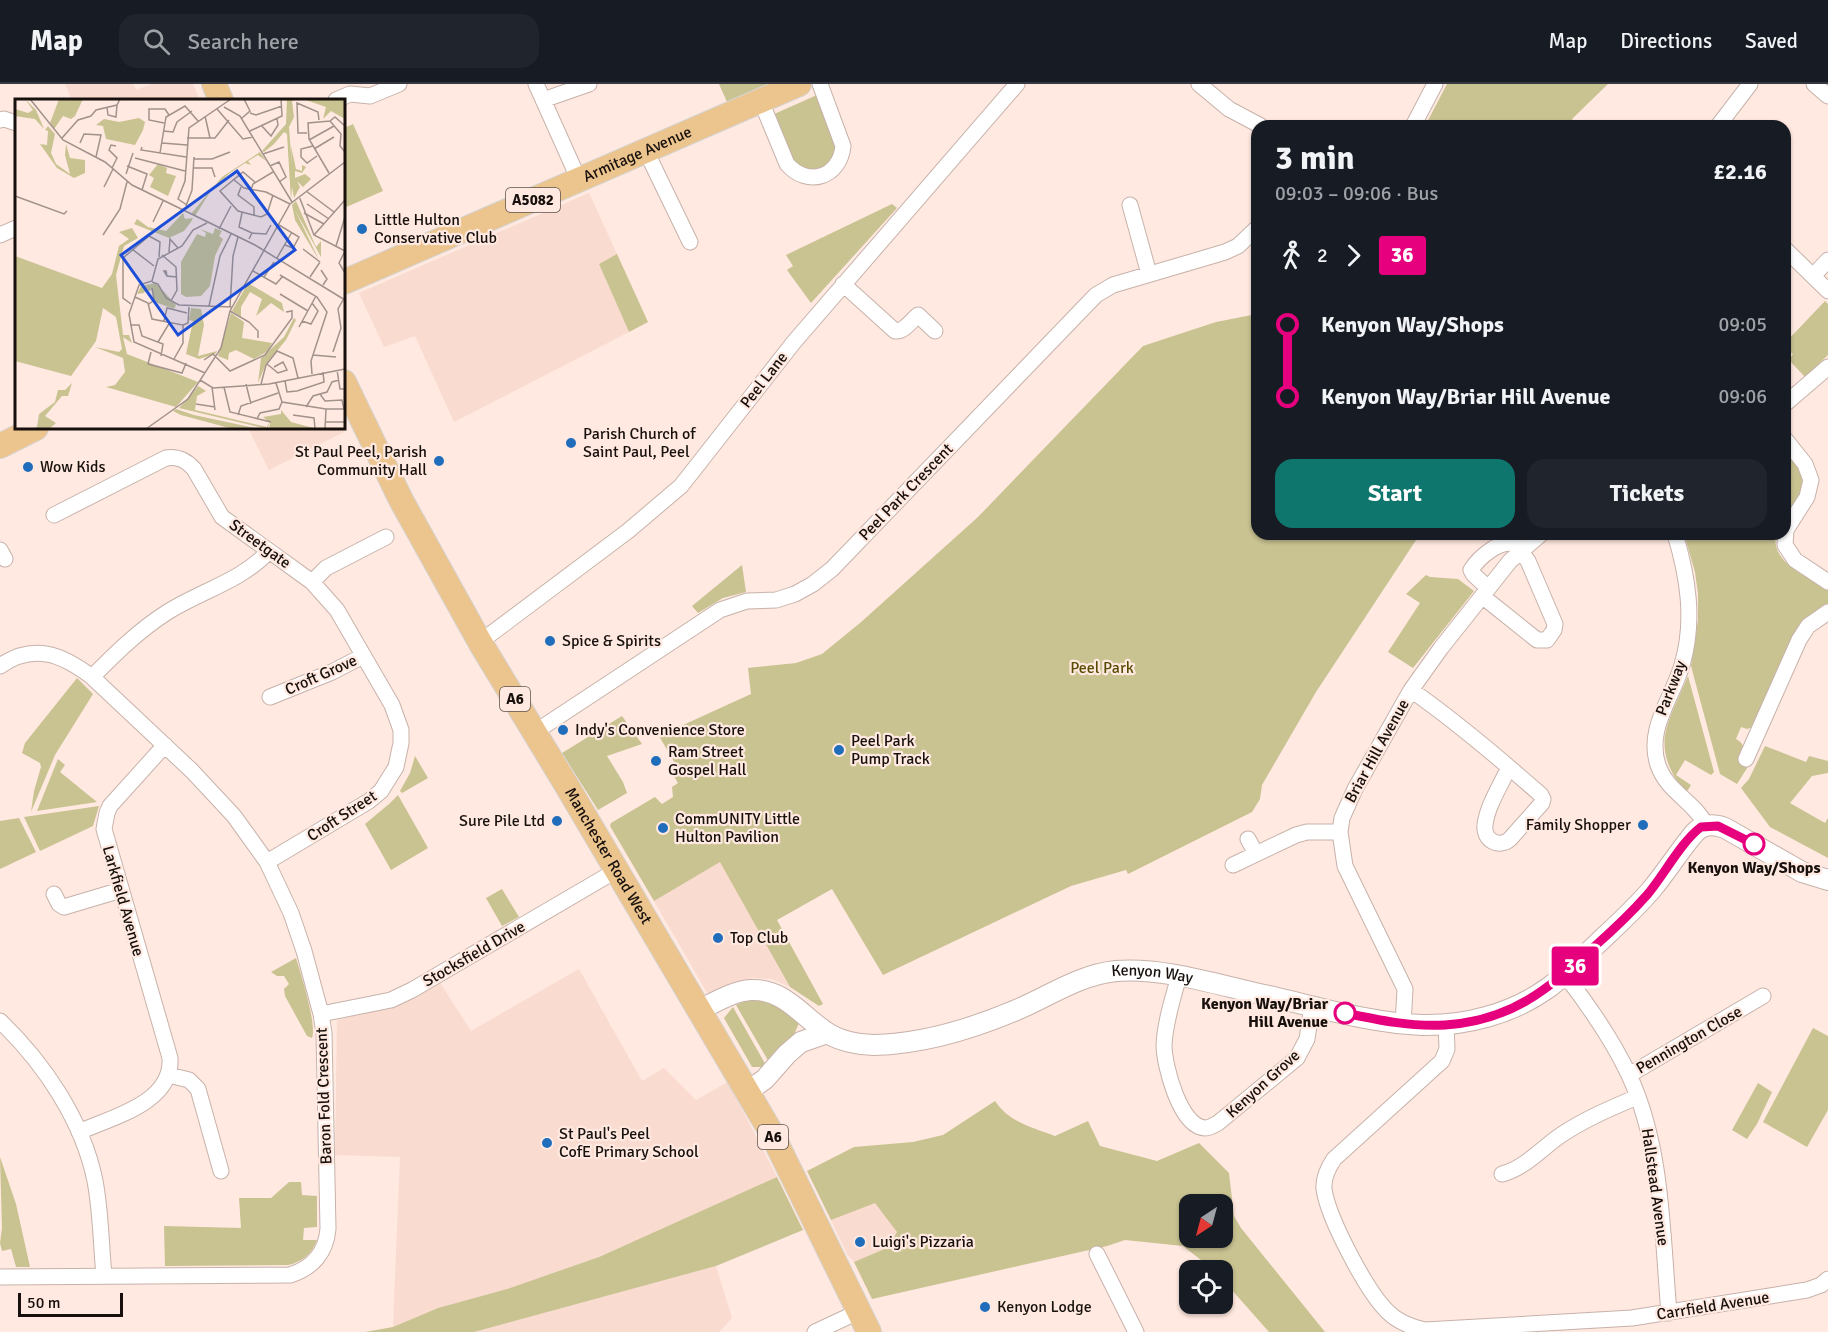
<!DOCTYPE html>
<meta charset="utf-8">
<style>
:root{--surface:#171b24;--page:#20242c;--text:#f1f3f6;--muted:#9ea1a6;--line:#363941;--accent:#0f766e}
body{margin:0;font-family:Signika,sans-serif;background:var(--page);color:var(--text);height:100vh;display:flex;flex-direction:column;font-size:22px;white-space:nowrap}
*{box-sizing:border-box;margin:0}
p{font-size:20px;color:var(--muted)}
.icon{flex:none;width:33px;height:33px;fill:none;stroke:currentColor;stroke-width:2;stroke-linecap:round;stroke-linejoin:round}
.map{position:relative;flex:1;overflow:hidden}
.drawer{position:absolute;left:1251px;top:36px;width:540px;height:420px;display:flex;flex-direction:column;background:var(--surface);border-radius:18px;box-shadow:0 2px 4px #0004}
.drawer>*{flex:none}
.badge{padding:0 12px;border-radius:4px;font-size:21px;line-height:39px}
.needle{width:39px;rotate:216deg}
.buttons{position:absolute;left:1179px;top:1110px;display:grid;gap:12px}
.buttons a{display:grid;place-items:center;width:54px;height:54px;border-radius:12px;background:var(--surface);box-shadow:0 2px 4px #0004;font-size:30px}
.scale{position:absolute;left:18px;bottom:15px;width:105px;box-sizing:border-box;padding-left:6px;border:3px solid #17100d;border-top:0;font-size:16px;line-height:21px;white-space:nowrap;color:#17100d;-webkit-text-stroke:4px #ffe9e0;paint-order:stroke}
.map>.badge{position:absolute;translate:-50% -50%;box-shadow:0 0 0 3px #fff}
.legs{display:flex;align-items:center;gap:9px;height:66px;padding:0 24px;font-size:20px}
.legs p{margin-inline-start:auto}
.summary{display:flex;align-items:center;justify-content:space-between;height:102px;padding:0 24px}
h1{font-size:33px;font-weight:700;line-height:45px}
.action{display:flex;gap:12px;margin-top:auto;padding:12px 24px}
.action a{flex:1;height:69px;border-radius:18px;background:var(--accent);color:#fff;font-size:24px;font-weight:700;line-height:69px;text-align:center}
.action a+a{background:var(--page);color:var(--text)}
ul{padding:0 24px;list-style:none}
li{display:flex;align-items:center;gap:21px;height:72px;font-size:22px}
li i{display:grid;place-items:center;width:9px;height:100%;margin:0 8px;background:currentColor}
li i::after{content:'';width:15px;height:15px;margin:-8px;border:4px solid;border-radius:50%;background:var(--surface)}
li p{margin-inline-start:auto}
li:first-child i{background:linear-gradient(#0000 50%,currentColor 0)}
li:last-child i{background:linear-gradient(currentColor 50%,#0000 0)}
header{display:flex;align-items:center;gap:36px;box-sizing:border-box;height:84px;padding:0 30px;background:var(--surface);border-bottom:2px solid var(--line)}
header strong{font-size:28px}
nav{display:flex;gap:33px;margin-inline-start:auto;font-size:21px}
.search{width:420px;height:54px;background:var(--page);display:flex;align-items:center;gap:15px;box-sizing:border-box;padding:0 21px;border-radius:18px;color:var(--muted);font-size:22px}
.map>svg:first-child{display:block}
</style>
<header>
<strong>Map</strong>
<div class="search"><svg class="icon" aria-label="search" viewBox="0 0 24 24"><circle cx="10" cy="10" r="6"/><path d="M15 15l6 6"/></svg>Search here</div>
<nav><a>Map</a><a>Directions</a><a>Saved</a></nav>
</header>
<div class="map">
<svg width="1828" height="1248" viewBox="0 0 1828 1248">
<rect width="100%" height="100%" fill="#ffe9e0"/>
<!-- built -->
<path fill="#f9dbd0" d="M65,0H133L136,6L152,0H193L200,16H72Z
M589,109L617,170L599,180L629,248L454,338L415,252L384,263L359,209Z
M248,344H342L344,348L269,386Z
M720,777L759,846L790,903L772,895L752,894L709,912L654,817Z
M579,885L642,997L664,984L696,1016L728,998L777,1093L599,1173L507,1205L438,1224L393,1243L400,1073L335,1071L337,936L388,924L439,897L471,947Z
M875,1118L898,1148L889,1163L854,1178L847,1170L831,1136Z
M716,1182L732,1234L719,1248H474Z"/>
<!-- green -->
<path fill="#c9c291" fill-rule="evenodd" d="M719,0H768L727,18Z
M1447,0H1608L1572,35L1577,42H1425Z
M817,11L838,59L830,79C827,81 822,85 818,86C792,93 780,49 772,31Z
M353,40L383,107L344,124V44Z
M892,120L897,124L811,219L787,186L793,182L786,171Z
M617,170L648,238L629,248L599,180Z
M1825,217L1828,220V271L1805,293L1789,276L1793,270L1785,264V259Z
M1257,230V450H1420L1316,608L1262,701L1260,715L1252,728L1128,790L1126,786L1071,802L883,891L832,805L777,836L823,920L819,922L790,903L720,778L654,817L610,742L611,739L655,713L662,720L673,713L672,703L678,699L670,686L676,681L659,652L751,610L748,584L796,579L822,570L860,539L978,433L1143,262L1216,238Z
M1785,366C1811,398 1805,402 1785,435Z
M1684,450H1776C1770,479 1808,493 1828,506V521L1753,643L1747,645L1741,643L1736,655C1746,660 1746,671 1749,681L1737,700L1720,690L1691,582L1698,536V510L1695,488Z
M742,481L746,508L723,514L698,529L692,522Z
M1426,491L1430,493L1458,495L1474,507L1413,584L1388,568L1420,519L1406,510Z
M1688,592L1714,688L1711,691L1685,676L1676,691L1691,701L1688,706L1684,707C1649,660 1668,640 1688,592Z
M77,594L93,610L55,671L31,728L34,707L41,683L40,679L22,669L25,659Z
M622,632L642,660L607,672L623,698L627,709L598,726L562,669Z
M1765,662L1806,678L1809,672L1828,677V689L1812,692L1790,719L1825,739L1828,734V774L1770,743L1741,704L1749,695Z
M415,672L428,694L402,709L400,707L410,689Z
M58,675L65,681L60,688L97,718L37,727Z
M398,711L428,764L391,786L365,740L389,720Z
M99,722L93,742L40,767L24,733Z
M19,734L36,768L0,785V737Z
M502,805L519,833L502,842L486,814Z
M296,874C301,891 317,940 312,954L307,952L285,912L284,905L289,900L284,892H277L271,888Z
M749,915C774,916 782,921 799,939L793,953L770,980L736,921Z
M733,923L767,983H752L724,934Z
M1813,944L1828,952V1026L1807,1063L1763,1038Z
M1758,999L1772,1008L1757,1040L1747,1055L1732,1046Z
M995,1017C1009,1038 1031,1043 1055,1052L1088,1037L1100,1062L1157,1077L1199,1059L1229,1089L1234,1132L1241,1144L1325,1248H1269L1223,1196L1222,1186H1214L1183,1162L1125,1156L1107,1162L872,1215L854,1178L889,1163L897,1148L875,1119L831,1136L807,1087L854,1063L913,1058L943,1051ZM1190,1120H1222V1154H1190Z
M0,1073L16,1120L30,1183H16L11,1165L2,1167L0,1159L2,1144Z
M777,1093L803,1146L716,1182L474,1248H365L393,1243L438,1224L507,1205L599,1173Z
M289,1098H301L302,1111L317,1112V1143L304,1144L303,1156H317C312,1170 302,1178 288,1181L165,1182L164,1142L241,1144L239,1114H271Z"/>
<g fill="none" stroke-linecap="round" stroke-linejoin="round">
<defs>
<path id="minor" d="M536,0L579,96
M1199,0L1229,25L1261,42
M1814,0L1828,12
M336,16L350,10L370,12L399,0
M543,16L589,0
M761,17L787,80C808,104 840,93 843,62L820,0
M0,36L4,35L16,39
M1413,42L1435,0
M1718,42L1750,0
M646,67L690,158
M1130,121L1149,190
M0,151L16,144
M1785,165L1828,207
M1813,192L1828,176
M843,200L895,247C904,248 911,237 918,231L935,247
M1785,320L1828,283
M1785,355L1805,380L1811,396L1807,413L1786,446L1785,461L1795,476L1828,498
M54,431L166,374C178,372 186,376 194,385L222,433L312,498L326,484L386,453
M1675,450C1688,493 1695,537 1682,581C1672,615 1646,645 1658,681C1667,708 1694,717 1706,741
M0,466L5,475
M1482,512L1537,556H1547L1554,546L1555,540L1528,477L1515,460C1499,456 1479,473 1471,486L1473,490L1488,504
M480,558L628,447L681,402L794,258L1017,0
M0,582C34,558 63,571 92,593L192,687L234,732L267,778L291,829L304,867L321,930L324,949L328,1145C326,1168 313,1184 290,1191L0,1193
M92,593C115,570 138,547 166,529C200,507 242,497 269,467
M1411,606C1457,638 1499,674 1541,711L1543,715L1542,719L1510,755C1499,765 1483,756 1485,741C1487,722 1501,701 1509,683
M270,613L332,588L363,572
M535,648L720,526L747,517L776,516L795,510L813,500L832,485L1096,211L1113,201L1225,168L1238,162L1257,144
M1746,675L1799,556L1808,542L1828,528
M1248,755L1256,770
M267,778L369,717L381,707L396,683L401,659V646L392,621L337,526L312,498
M1233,781L1296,751L1307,748H1340
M54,810L59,820L64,823L121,806
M1565,891C1589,922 1612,955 1629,991C1663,1064 1662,1150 1669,1229
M1179,892C1173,914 1165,938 1164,961C1164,981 1180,1043 1205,1044C1210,1044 1214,1041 1218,1039L1297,974L1307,955L1312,922
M321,930L391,916L412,906L617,786
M0,937C44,979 83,1037 95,1097C101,1128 101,1161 104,1192
M1403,940L1405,905L1345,782L1340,748L1342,734L1355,705L1411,606L1441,564L1510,477L1541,450
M1446,940L1447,965L1442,977L1334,1075C1328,1084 1323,1094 1324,1105C1328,1134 1367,1208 1388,1228C1398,1238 1411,1243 1425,1246L1632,1234L1807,1206L1821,1201L1828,1195
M169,991L189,996L198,1005L221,1087
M1629,991L1763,912
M79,1048C112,1033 173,1019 170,974L104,745L107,729L110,722L165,661
M1502,1090C1525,1084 1542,1064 1561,1051C1585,1035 1611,1024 1637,1013
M1097,1170L1136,1248
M815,1248L860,1227"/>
<g id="tertiary">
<path id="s1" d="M699,926C716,918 733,907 751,906C783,904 803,933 826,948C839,957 859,961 874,961C921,960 971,945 1014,927C1048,913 1078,891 1116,887C1163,883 1218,901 1264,911C1314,922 1370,939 1422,941C1465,942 1512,930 1548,904C1566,891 1581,875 1597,860C1616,842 1635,825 1652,805C1666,788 1678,769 1692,752C1701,740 1711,739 1725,744L1802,788L1828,796"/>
<path d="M747,1008L765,995L787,970L801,958L827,949"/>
</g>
<g id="primary">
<path d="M214,0L221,16"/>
<path id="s2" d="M344,198L799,0"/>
<path id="s3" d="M344,298L401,416L481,560L564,697L771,1048L869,1248"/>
<path d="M0,362L36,344"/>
</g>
</defs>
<!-- minor casing -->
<use href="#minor" stroke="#c7b2aa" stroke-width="17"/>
<!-- tertiary casing -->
<use href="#tertiary" stroke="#c7b2aa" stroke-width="22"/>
<!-- primary casing -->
<use href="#primary" stroke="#d5d4d3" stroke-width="26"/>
<!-- minor -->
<use href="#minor" stroke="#fff" stroke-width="15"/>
<!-- tertiary -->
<use href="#tertiary" stroke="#fff" stroke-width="20"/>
<!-- primary -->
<use href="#primary" stroke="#ecc48e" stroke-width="24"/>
</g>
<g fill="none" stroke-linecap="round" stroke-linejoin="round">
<defs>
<path id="line-1" d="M1345,929C1378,936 1411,943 1445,941C1510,937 1550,905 1595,862C1613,846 1631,829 1647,811C1664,791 1681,758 1701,743L1718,742L1754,760"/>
</defs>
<!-- line-1 casing -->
<use href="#line-1" stroke="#fff" stroke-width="14"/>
<!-- line-1 -->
<use href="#line-1" stroke="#e6007e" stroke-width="9"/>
</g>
<!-- markers -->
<g fill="#206dbc" stroke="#ffe9e0" stroke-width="2">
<circle cx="362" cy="145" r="6"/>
<circle cx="571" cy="359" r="6"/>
<circle cx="439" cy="377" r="6"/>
<circle cx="28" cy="383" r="6"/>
<circle cx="550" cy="557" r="6"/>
<circle cx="563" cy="646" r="6"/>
<circle cx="839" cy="666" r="6"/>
<circle cx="656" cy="677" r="6"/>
<circle cx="557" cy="737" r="6"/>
<circle cx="1643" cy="741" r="6"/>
<circle cx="663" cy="744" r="6"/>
<circle cx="718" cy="854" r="6"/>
<circle cx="547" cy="1059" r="6"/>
<circle cx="860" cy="1158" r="6"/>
<circle cx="985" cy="1223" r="6"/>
</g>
<g fill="#fff" stroke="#e6007e" stroke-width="3">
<circle cx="1754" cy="760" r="10"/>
<circle cx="1345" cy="929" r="10"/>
</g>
<g text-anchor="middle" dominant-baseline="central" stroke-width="4.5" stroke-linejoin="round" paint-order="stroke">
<!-- shield labels -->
<g fill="#ffe9e0" stroke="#5d514c" stroke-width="1.5">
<rect x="506" y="104" width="54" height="24" rx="4.5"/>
<rect x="500" y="603" width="30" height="24" rx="4.5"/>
<rect x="758" y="1041" width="30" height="24" rx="4.5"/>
</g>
<g font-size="15" font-weight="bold" fill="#17100d">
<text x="533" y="116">A5082</text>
<text x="515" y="615">A6</text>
<text x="773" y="1053">A6</text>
</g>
<!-- street labels -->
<g font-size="16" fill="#17100d" stroke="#ffe9e0">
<text stroke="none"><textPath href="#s2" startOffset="320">Armitage Avenue</textPath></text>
<text transform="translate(764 296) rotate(-52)">Peel Lane</text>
<text transform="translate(906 408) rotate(-46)">Peel Park Crescent</text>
<text transform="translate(260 460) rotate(36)">Streetgate</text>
<text transform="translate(321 591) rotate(-24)">Croft Grove</text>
<text transform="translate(1671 604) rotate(-69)">Parkway</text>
<text transform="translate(1377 667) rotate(-61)">Briar Hill Avenue</text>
<text transform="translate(342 732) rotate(-33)">Croft Street</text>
<text stroke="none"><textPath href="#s3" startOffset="543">Manchester Road West</textPath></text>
<text transform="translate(123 817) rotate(74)">Larkfield Avenue</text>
<text transform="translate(474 870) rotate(-30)">Stocksfield Drive</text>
<text stroke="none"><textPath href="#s1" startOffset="486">Kenyon Way</textPath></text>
<text transform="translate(1689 956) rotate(-30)">Pennington Close</text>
<text transform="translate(1263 1000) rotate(-42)">Kenyon Grove</text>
<text transform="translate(324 1012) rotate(-92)">Baron Fold Crescent</text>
<text transform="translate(1655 1103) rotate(82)">Hallstead Avenue</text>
<text transform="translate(1713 1222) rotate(-9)">Carrfield Avenue</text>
</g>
<!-- poi labels -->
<g font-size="16" fill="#17100d" stroke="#ffe9e0" text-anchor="start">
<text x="374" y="136">Little Hulton<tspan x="374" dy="18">Conservative Club</tspan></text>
<text x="583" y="350">Parish Church of<tspan x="583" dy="18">Saint Paul, Peel</tspan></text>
<text x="427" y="368" text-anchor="end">St Paul Peel, Parish<tspan x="427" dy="18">Community Hall</tspan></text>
<text x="40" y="383">Wow Kids</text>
<text x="562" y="557">Spice &amp; Spirits</text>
<text x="575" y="646">Indy's Convenience Store</text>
<text x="851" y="657">Peel Park<tspan x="851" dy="18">Pump Track</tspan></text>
<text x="668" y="668">Ram Street<tspan x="668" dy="18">Gospel Hall</tspan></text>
<text x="675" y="735">CommUNITY Little<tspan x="675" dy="18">Hulton Pavilion</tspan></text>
<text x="545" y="737" text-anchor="end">Sure Pile Ltd</text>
<text x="1631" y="741" text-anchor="end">Family Shopper</text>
<text x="730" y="854">Top Club</text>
<text x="559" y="1050">St Paul's Peel<tspan x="559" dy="18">CofE Primary School</tspan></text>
<text x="872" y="1158">Luigi's Pizzaria</text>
<text x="997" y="1223">Kenyon Lodge</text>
</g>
<!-- park labels -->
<g font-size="16" fill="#574d00" stroke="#ffe9e0">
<text x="1102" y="584">Peel Park</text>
</g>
<!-- stop labels -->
<g font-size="16" font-weight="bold" fill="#17100d" stroke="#ffe9e0">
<text x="1754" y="784">Kenyon Way/Shops</text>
<text x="1328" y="920" text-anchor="end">Kenyon Way/Briar<tspan x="1328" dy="18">Hill Avenue</tspan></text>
</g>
</g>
<!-- overview -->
<g transform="translate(15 15)">
<rect width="330" height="330" fill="#ffe9e0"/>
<path d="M10,0L21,11L29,30L20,20L0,17V10L13,14L18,11ZM44,0H68L60,17L56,20L48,17L39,30L35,24ZM272,0H281L277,2L279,18L274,28L277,68L276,47L281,70L287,72V66L291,68L287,74L280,72V79L290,75L296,80L288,88L282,82L285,88L279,99L277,88L276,101L272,35L269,33L259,45L249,53L247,52L271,25ZM288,0H330V20L316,12L308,20L311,8ZM124,19L130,23L128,31L120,46L91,40L88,27L81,26L89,20L104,23ZM33,27L40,35L36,54L41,65L55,75L50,56L51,45L55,59L70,61V74L59,79L42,69L25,45L32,46L33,32L30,31ZM245,53L251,62L243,56L233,62L236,66L230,64L215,74L197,90L180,117L176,115L207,78ZM143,65L152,69L151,74L161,77L153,97L135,88L139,79L134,76ZM281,102L301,148L306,142V158L280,111L304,161L280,121L277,106ZM168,114L170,120L178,119L176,123L169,132L154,139L119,125L122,120L133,128L151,132ZM117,129L123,139L109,147L101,176L108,236H114L117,244L108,238L112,255L183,283L161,308L91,288L100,286L110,273L108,259L80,248L104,253L107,250L101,218L88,209L81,242L56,277L0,262V157L87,189L97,175L104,147L114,140L104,133ZM200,129L207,132L204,137L208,140L200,157L195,187L186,197L171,198L166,195V163L182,135L190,138L191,134L185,130L198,135ZM141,184L161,206L159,210L140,203L137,191L130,193L132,188L129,194L122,195L126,187ZM233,184L267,204L269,213L256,204L241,217L247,200L235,193L226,208V218L217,212ZM176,209L186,210L189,226L183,257L202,252L200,255L184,260L171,255L178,222L174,221ZM216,214L229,223L227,239L257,244L253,252L239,260L221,251L214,254L213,261L203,257ZM279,219L281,221L271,241L251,265L243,284L246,259L269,238ZM57,284L53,297H47L30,317L41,324L34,330H17L22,328L24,315L40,303L43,291H50ZM183,287L191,292L182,297L180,311L252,328L254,323L253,330L164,309ZM161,310L179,316L244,330H218L166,316L158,312ZM266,311L276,323L302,330H254L255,324L248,318L266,315Z" fill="#c9c291"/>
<path fill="none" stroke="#a2928c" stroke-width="1.5" d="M15,0L48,41L90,63L117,86L240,146L330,201M92,8L93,16L101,18L102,6M209,8L225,17L277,103M202,10L228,40L238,38M235,14L241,16L267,7M190,17L195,39M227,19L235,12L229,0M315,22L320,18L330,27M149,24L134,21V10H150L154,16M246,26L256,37L263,26L262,20M148,32L158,33L162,23L177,12M235,32L267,17L266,0M292,34H283L282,4L303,13L304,21M47,39L63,21L76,17L81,11L102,6L105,0M172,39H200L214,21M294,41L319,27M65,44L69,35L86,36L81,58M147,44L172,46M298,47L286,50V58L292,64L302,57M127,48L126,51L171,58M299,50L319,38M145,54L151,18L170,7L183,22M248,55L269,48M120,59L170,72M179,60H197L215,53M112,67L132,75L127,91M255,67L264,63L271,78L264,83M97,69L102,59L94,51L96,46L101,47M179,69H197L200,78M314,74L294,40L293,24L315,22L326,35L325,47L330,53M111,75L118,54M218,80L229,89L251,93L275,105M241,84L228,73L205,92L223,112L246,118L252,115L258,96M89,88L98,70M226,88L223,96L239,108V117M236,91L238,85L258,73M291,92L319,113M0,97L49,115L52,112M284,97L299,136L330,152M292,105L314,120M172,106L163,100L170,82L174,29L216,0M171,107L177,91L179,58M227,114L224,128L237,134M289,114L309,125M138,123L148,102M264,126L284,138L278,149L270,146M204,130L216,107M88,136L105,110L112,83M299,136L330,101M234,140L237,134L251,135L256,126M321,147L330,118M117,150L139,167M288,150L305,163M330,152L324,164L330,174M154,153L155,140L163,149M147,156L161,168L162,191L156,202M262,159L277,133M306,171L312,180L308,186M238,172L261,185L268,177M265,176L302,198L312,213L296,262L297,275M152,177L149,172H151L152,177L162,178M249,178L259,163M295,178L305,163M137,183L143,185L151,199L164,206L217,208M265,195L293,212M120,198L133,204L137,220L168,226V244L159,260M116,205L108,199V159L134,137L145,143L144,158M134,205L139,201L137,189M194,207L205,157L216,135M215,208L218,157L223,138M215,212L234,223L243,232V239M149,222L152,209L172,214M287,222L296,225L303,212L297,204M115,226H124L127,237L148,245L146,257M168,226L173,224L174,208M284,228L301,197M143,243L155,223M136,253L133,265L167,274L171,264M318,253L326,229L323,210L328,201M298,256L321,258M189,261L198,255L215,272L250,256L277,219V212L271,213M252,265L263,274L272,271L268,263L259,268M322,271L325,290H330M190,274L119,243L114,215L124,186L137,182L143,160L167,147L178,131L192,124M185,281L198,289L254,285L330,270M270,282L272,293L282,292L309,283L308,273M261,284L267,303L311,310H330M231,285L236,305M246,285L251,266L262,252L278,259L283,279M197,288L200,311M209,288L215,313L256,323M305,295L310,302L327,301L329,310M181,305L200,308M291,308L298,297L312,293L317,283L324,281M223,316L226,307L263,294M278,316L299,319L300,329M242,320L245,314L264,310L267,303M310,323H330M131,330L173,300L206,249L215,212L275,105L330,63M310,330L311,310"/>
<path fill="#1d4ed8" fill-opacity="0.15" stroke="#1d4ed8" stroke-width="3" d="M222,72L280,151L163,236L106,156Z"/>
<rect width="330" height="330" fill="none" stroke="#17100d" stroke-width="3"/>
</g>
</svg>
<div class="buttons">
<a><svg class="needle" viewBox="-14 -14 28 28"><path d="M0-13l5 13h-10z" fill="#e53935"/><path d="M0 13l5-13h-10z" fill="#9ea1a6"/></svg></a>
<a><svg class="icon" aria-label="locate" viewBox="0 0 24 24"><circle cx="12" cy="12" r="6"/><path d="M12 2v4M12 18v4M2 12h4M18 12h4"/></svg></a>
</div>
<div class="scale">50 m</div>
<b class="badge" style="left:1575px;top:882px;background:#e6007e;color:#fff">36</b>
<section class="drawer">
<div class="summary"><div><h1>3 min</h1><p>09:03 – 09:06 · Bus</p></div><b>£2.16</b></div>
<div class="legs"><svg class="icon" aria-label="walk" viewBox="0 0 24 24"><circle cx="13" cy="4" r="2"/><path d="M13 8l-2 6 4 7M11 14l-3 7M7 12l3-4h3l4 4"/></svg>2<svg class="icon" aria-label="forward" viewBox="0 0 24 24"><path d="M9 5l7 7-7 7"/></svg><b class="badge" style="background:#e6007e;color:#fff">36</b></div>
<ul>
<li><i style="color:#e6007e"></i><b>Kenyon Way/Shops</b><p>09:05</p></li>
<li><i style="color:#e6007e"></i><b>Kenyon Way/Briar Hill Avenue</b><p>09:06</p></li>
</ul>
<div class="action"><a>Start</a><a>Tickets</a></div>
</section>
</div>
